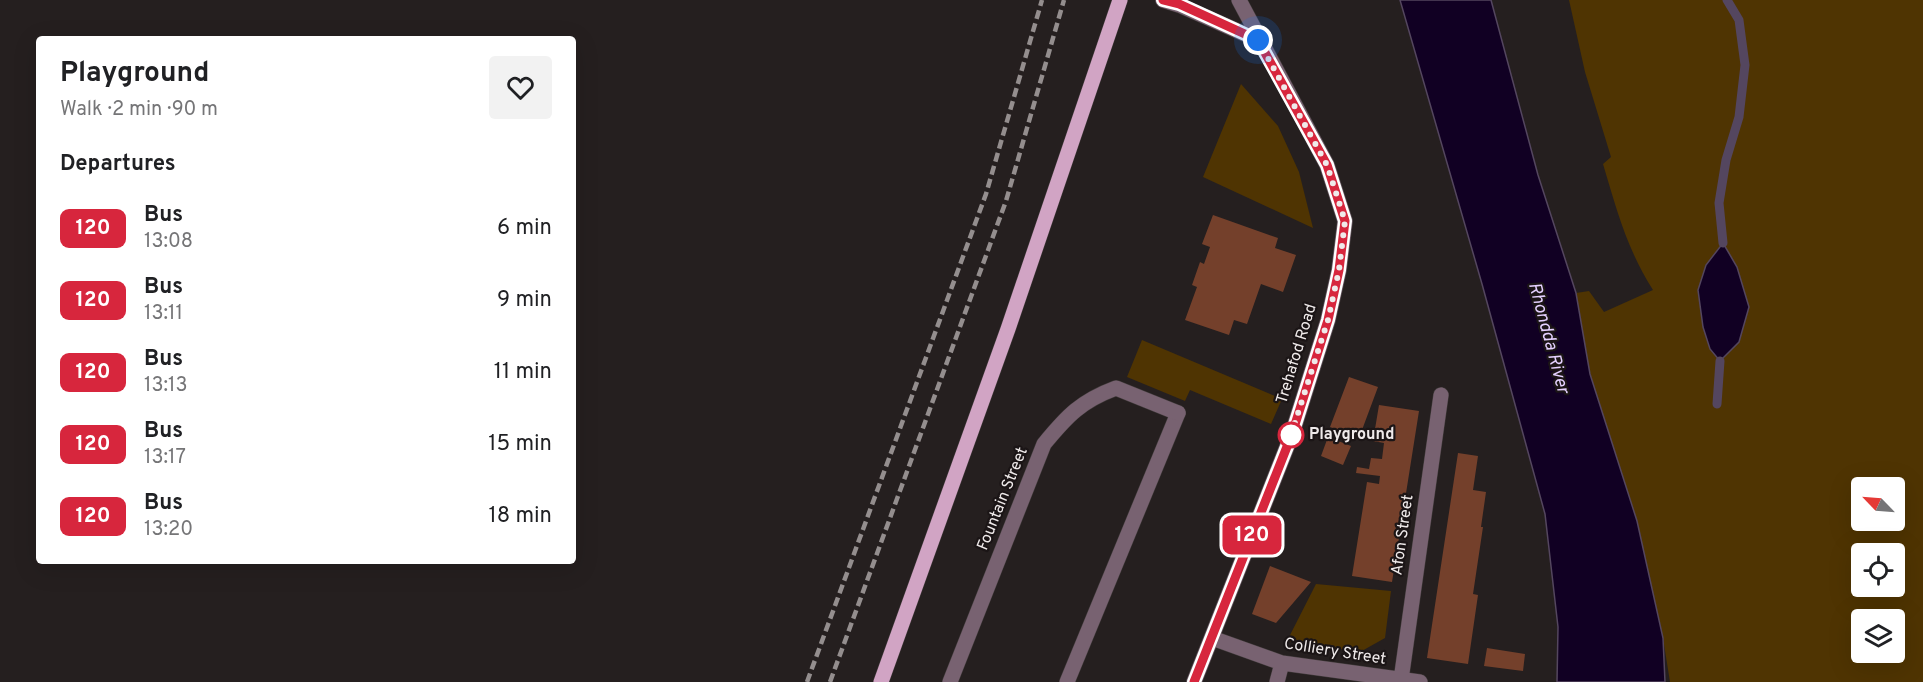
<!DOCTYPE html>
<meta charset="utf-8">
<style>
:root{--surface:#fff;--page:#f2f2f2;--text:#202124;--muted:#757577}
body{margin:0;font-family:Overpass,sans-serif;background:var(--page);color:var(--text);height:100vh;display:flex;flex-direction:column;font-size:22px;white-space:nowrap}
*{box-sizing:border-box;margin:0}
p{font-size:20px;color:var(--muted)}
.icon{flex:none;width:33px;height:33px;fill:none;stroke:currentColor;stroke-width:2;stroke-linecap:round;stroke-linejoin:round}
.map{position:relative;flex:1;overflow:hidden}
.sheet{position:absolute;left:36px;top:36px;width:540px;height:528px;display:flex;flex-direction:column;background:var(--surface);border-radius:6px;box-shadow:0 6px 24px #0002}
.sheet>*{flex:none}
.badge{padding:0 12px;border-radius:9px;font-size:21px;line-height:39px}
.needle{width:39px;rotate:295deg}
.tools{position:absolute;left:1851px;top:477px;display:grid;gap:12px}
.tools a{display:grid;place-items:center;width:54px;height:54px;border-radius:6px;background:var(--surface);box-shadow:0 6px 24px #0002;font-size:30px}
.you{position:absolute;width:30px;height:30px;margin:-15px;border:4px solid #fff;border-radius:50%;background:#1a73e8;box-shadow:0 0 0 9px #1a73e833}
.map>.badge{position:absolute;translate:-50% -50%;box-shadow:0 0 0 3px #fff}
h2{padding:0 24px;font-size:22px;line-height:54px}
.round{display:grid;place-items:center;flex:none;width:63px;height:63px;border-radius:6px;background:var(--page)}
.summary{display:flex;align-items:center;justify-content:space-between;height:102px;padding:0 24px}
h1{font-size:28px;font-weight:700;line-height:45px}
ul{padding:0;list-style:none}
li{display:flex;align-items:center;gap:18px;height:72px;padding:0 24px}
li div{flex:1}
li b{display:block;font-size:22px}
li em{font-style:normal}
li .badge{min-width:66px;font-weight:700;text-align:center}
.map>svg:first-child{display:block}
</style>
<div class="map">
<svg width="1923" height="682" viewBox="0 0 1923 682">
<rect width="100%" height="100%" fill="#251f1f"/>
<!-- green -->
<path fill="#4f3402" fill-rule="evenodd" d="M1569,0H1923V682H1670L1663,638L1590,374L1576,293L1589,291L1604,312L1653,290C1627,249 1617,211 1603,164L1611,157L1585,72ZM1862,488H1894V520H1862ZM1862,554H1894V586H1862ZM1862,620H1894V652H1862Z
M1241,84L1278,126L1299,172L1313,228L1203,177Z
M1142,340L1282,399L1271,424L1190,390L1185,401L1127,377Z
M1316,584L1391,591L1385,638L1360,652L1287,641Z"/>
<!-- water -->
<path fill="#110023" stroke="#54465f" stroke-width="1.5" d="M1400,0H1491L1538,175L1576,293L1590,374L1637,521L1663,638L1665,682H1557L1558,627L1545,514L1482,284Z
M1723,243L1737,267L1749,307L1739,342L1720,361L1710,349L1703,327L1698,290L1706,265Z"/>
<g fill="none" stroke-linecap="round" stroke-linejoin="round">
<!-- stream -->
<path stroke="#54465f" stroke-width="9" d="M1723,243L1719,203L1726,160L1739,117L1745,65L1739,20L1727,0
M1717,404L1720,361"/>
</g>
<!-- building -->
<path fill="#74402b" d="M1213,215L1278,238L1275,248L1296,255L1283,292L1261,284L1247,324L1234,320L1229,335L1185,320L1197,287L1192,285L1200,262L1204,264L1210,247L1202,244Z
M1349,377L1378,387L1359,438L1330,427Z
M1379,405L1419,411L1392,582L1352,576L1367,482L1379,484L1380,476L1356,473L1357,467L1369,469L1371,458L1382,459L1384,443L1373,441Z
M1328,437L1351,446L1343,465L1321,456Z
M1458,453L1478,456L1473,490L1486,492L1481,527H1483L1473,594L1478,595L1468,664L1427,658Z
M1270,566L1311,582L1276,623L1252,614Z
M1487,648L1525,654L1523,671L1484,666Z"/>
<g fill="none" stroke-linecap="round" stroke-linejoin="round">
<defs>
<path id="lane" d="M1067,682L1178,413"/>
<path id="street" d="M1163,0L1179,5L1258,40
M1212,638L1282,663L1420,682
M1401,680L1441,395
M950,682L1044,444C1067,416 1081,401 1116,388L1178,413
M1194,682L1292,434L1328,320L1339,270L1345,221L1327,165L1239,0
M1277,682L1282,663"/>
<path id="primary" d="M881,682L1008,329L1120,0"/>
</defs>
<!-- lane casing -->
<use href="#lane" stroke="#413b3b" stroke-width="16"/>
<!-- street casing -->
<use href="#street" stroke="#413b3b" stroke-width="16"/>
<!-- primary casing -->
<use href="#primary" stroke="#413b3b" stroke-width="16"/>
<!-- lane -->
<use href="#lane" stroke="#786271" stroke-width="15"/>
<!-- street -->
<use href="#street" stroke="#786271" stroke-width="15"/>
<!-- primary -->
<use href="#primary" stroke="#d1a4c4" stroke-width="15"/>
<!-- rail -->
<path stroke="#948e8e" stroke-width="4.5" stroke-dasharray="9 4.5" stroke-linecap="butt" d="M807,682L986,194L1042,0
M830,682L1006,201L1064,0"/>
</g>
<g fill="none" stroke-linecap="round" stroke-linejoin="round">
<defs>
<path id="line" d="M1163,0L1179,4L1258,40L1327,165L1345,221L1339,270L1328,320L1292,434L1194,682"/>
</defs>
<!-- line casing -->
<use href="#line" stroke="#fff" stroke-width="14"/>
<!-- line -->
<use href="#line" stroke="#d7263d" stroke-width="9"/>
<!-- walk -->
<path stroke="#efeaea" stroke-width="6" stroke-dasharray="0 10.8" d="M1258,40L1327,165L1345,221L1339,270L1328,320L1291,435"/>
</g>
<!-- markers -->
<circle fill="#fff" stroke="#d7263d" stroke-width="3" cx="1291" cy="435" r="12"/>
<g text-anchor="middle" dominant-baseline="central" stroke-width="4.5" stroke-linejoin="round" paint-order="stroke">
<!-- street labels -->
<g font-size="16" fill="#efeaea" stroke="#1b1516">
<text transform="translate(1297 354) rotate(-73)">Trehafod Road</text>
<text transform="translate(1003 499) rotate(-68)">Fountain Street</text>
<text transform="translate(1403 535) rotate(-82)">Afon Street</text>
<text transform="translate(1335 652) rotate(9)">Colliery Street</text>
</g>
<!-- stop labels -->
<g font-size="16" font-weight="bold" fill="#efeaea" stroke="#1b1516" text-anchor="start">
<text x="1309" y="435">Playground</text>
</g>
<!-- water labels -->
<g font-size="18" font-style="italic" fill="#e5d1ff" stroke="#1b1516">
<text transform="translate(1548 338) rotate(75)">Rhondda River</text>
</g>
</g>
</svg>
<div class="tools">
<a><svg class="needle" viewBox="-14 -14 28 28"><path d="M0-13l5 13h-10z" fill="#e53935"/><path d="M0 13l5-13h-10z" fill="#757577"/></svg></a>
<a><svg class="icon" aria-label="locate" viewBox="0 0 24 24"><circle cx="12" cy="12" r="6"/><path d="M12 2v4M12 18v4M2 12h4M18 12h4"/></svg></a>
<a><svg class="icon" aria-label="layers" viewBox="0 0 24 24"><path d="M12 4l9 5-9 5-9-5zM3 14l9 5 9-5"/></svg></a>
</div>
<div class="you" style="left:1258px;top:40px"></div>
<b class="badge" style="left:1252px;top:535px;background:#d7263d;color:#fff">120</b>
<section class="sheet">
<div class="summary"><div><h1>Playground</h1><p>Walk · 2 min · 90 m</p></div><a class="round"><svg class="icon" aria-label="heart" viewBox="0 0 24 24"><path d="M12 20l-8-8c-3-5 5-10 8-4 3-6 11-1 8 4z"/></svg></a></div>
<h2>Departures</h2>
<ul>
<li><span class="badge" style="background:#d7263d;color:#fff">120</span><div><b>Bus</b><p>13:08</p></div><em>6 min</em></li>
<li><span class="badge" style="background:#d7263d;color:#fff">120</span><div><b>Bus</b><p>13:11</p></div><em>9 min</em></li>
<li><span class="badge" style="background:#d7263d;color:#fff">120</span><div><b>Bus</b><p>13:13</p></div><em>11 min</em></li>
<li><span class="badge" style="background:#d7263d;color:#fff">120</span><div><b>Bus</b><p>13:17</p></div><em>15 min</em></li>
<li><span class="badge" style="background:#d7263d;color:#fff">120</span><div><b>Bus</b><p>13:20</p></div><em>18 min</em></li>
</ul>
</section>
</div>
